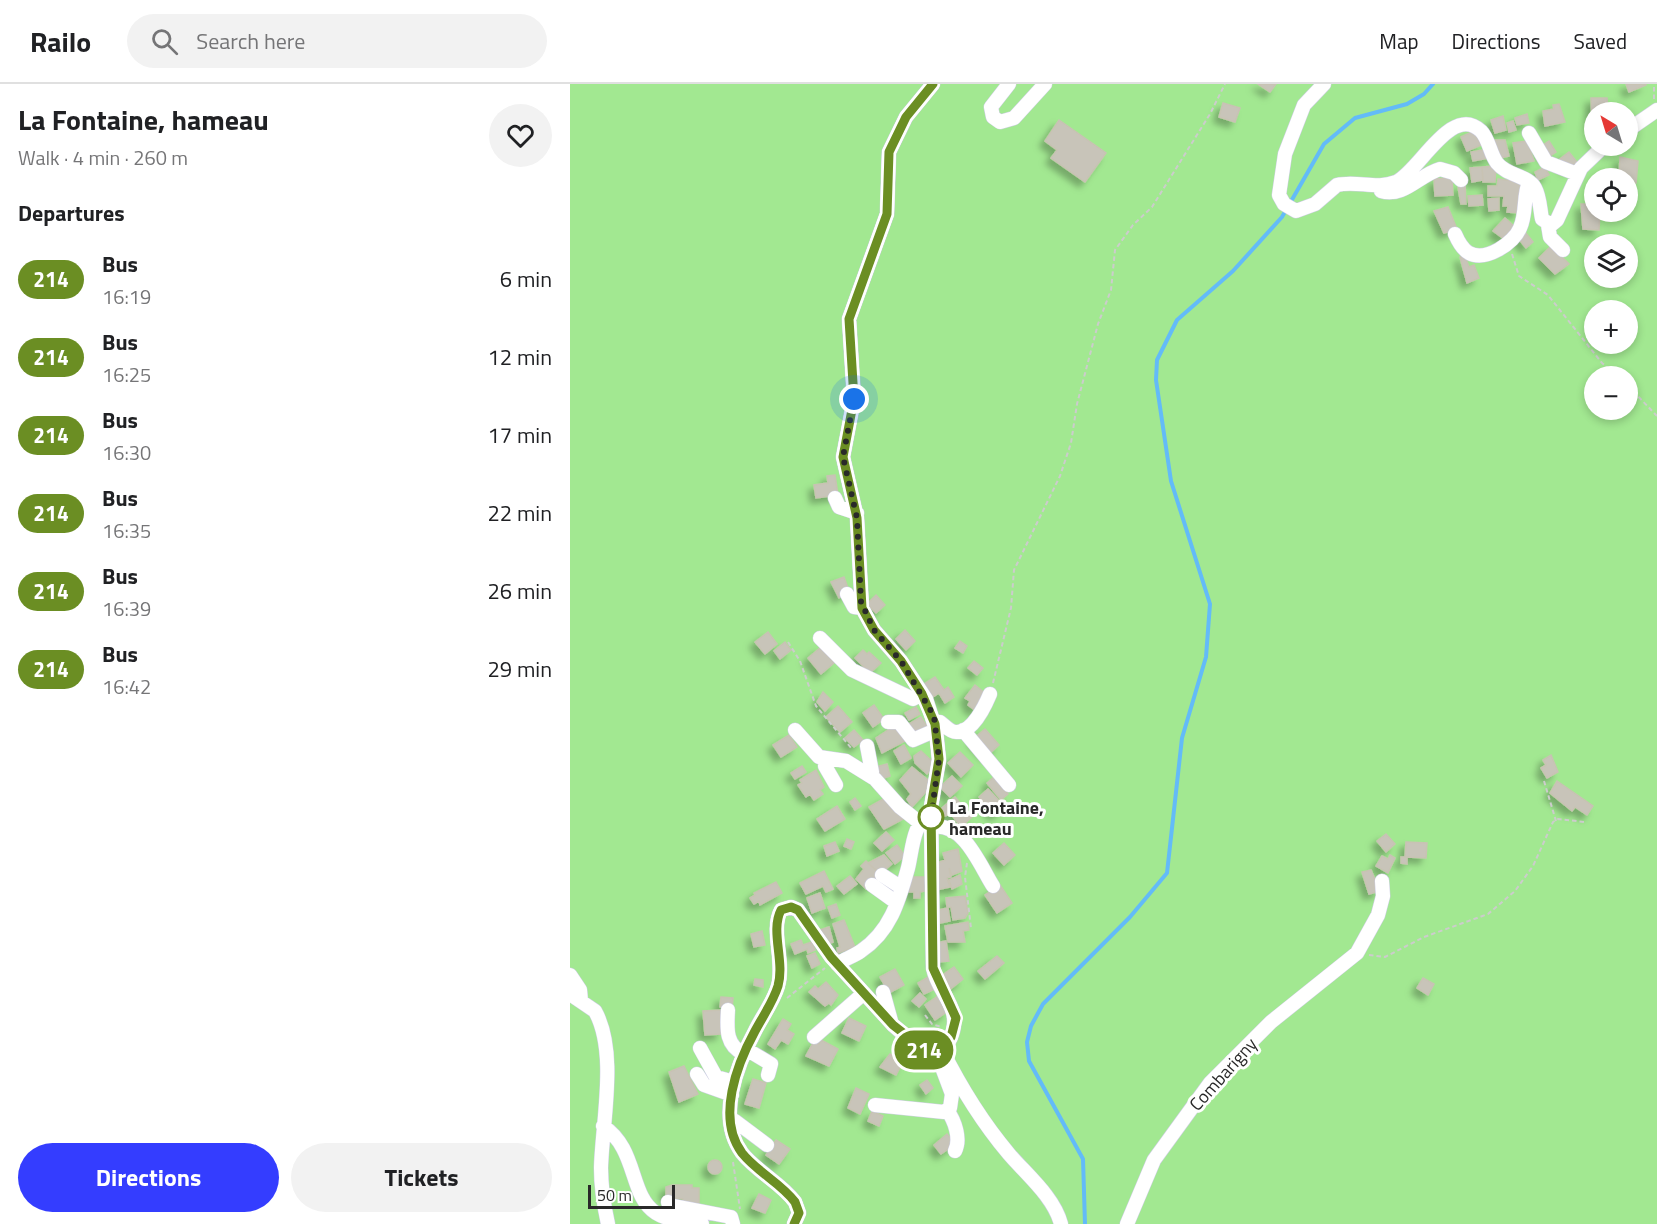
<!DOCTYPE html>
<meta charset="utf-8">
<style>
:root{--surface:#fff;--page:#f2f2f2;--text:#202124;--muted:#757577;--line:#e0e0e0;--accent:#343dff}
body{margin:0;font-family:"Titillium Web",sans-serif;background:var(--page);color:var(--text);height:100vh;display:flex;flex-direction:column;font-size:22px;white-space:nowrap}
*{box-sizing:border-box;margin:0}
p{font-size:20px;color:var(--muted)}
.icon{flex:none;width:33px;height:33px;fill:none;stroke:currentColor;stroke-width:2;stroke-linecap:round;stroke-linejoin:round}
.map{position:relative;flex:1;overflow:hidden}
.sheet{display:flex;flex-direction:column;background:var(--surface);width:570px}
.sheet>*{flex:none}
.badge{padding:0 12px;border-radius:20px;font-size:21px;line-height:39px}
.needle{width:39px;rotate:322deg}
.controls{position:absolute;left:1014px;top:18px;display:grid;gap:12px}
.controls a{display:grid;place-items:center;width:54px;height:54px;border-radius:50%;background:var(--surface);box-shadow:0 3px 9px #0003;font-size:30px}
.scale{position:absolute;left:18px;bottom:15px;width:87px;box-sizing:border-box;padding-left:6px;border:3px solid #292929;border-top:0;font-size:16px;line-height:21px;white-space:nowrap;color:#292929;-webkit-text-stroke:4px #fff;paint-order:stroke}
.you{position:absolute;width:30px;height:30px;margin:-15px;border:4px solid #fff;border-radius:50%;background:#1a73e8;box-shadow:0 0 0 9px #1a73e833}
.map>.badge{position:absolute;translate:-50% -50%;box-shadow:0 0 0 3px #fff}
h2{padding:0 18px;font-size:22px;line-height:54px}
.round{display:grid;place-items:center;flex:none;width:63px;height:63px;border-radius:32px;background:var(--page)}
.overview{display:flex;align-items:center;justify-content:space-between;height:102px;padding:0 18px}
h1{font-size:28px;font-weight:700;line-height:45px}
.cta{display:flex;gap:12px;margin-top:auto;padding:12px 18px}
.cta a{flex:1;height:69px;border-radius:36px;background:var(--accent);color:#fff;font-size:24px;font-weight:700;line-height:69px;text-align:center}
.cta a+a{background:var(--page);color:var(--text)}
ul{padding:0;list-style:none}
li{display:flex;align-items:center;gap:18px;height:78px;padding:0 18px}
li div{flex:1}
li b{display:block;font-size:22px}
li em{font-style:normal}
li .badge{min-width:66px;font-weight:700;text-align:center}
header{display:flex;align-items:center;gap:36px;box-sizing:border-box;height:84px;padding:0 30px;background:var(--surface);border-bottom:2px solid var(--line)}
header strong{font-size:28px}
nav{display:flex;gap:33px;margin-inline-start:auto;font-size:21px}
.search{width:420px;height:54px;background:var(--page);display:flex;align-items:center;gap:15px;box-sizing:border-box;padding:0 21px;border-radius:33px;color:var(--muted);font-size:22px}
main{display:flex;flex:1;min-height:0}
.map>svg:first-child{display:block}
</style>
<header>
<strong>Railo</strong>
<div class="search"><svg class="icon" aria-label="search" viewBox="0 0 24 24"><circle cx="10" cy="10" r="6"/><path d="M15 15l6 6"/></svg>Search here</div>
<nav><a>Map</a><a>Directions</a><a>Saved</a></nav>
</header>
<main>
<section class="sheet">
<div class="overview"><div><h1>La Fontaine, hameau</h1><p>Walk · 4 min · 260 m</p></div><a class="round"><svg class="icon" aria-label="heart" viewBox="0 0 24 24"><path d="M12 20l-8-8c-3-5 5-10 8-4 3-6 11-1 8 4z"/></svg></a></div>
<h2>Departures</h2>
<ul>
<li><span class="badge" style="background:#6b8e23;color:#fff">214</span><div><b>Bus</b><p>16:19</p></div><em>6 min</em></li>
<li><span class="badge" style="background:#6b8e23;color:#fff">214</span><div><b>Bus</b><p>16:25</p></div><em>12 min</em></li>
<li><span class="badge" style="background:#6b8e23;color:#fff">214</span><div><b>Bus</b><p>16:30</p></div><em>17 min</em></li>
<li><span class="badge" style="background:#6b8e23;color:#fff">214</span><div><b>Bus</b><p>16:35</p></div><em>22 min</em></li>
<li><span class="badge" style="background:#6b8e23;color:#fff">214</span><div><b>Bus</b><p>16:39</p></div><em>26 min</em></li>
<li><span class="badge" style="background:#6b8e23;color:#fff">214</span><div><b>Bus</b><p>16:42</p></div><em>29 min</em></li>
</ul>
<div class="cta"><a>Directions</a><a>Tickets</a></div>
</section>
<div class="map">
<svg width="1087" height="1140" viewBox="0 0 1087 1140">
<defs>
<filter id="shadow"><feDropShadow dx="-5.5" dy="5.5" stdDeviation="3" flood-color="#0004"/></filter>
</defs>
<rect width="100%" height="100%" fill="#ede7d9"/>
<!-- green -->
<path fill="#a2e891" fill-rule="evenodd" d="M0,0H1087V1140H0ZM1024,28H1058V62H1024ZM1024,94H1058V128H1024ZM1024,160H1058V194H1024ZM1024,226H1058V260H1024ZM1024,292H1058V326H1024Z"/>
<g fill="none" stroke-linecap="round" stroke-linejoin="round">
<!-- stream -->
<path stroke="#63bbf8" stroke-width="4" d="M515,1140L513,1075L459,977L457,958L461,942L473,920L560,833L597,789L612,654L636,573L640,520L601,397L586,296L587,276L607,236L663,187L712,133L754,60L785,34L837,20L854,10L863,0"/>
</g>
<!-- building -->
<path fill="#c8c4b9" stroke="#c8c3b3" stroke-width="1.5" filter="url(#shadow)" d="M688,0H706L700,8Z
M1056,0H1075L1076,1L1059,8Z
M1021,14H1037L1038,28H1024V41H1022Z
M653,19L670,24L665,38L649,33Z
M989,20L995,38L975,42L973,27L984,25L983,21Z
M957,30L959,39L947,41L945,34Z
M933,32L936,46L925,49L921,36Z
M489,36L536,69L515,98L481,74L487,66L475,57Z
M943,37L946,46L939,48L937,39Z
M904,47L911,61L897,67L891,53Z
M920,56H935L939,72L926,75Z
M957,57L964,77L947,80L943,59Z
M979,57L986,68L977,74L970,63Z
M918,65L920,74L903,77L901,68Z
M999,68L1007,78L998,85L990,75Z
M1050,73L1068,77L1066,99L1049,94Z
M926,82L925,98H913L912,83Z
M912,83L913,96L902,98L900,84Z
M975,83L979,91L968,96L965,88Z
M882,94L883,111L865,112L864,95Z
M928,95L951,98L949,129L937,128L938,122H933L934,112H918V102H927Z
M895,100L896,120H891L888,103Z
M912,111L913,121L899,122L898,112Z
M929,114V126L919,127L918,115Z
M1011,120H1021L1020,126L1030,128L1029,146L1013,145Z
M878,123L887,145L874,149L864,127Z
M935,134L945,143L934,155L923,147Z
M955,148L963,158L956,164L948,154Z
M981,162L999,180L985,190L969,174Z
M895,172L899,183L904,181L909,194L897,199L890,173Z
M265,391L268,411L246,414L244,401L258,399L257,392Z
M274,493L279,507L269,514L261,498Z
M306,511L315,521L306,529L297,520Z
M335,546L345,557L336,566L326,555Z
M198,548L207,560L195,570L185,558Z
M390,557L397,562L393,569L385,564Z
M215,558L221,566L210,575L204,567Z
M251,563L264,579L251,590L238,574Z
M293,566L297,570L299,568L311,579L300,589L285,574Z
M404,577L413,584L407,591L398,584Z
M365,593L374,606L378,603L384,613L375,619L369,609L363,613L354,600Z
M405,601L417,611L406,627L398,621L400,617L395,614Z
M253,608L263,618L255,627L247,618Z
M304,621L314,635L303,643L293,629Z
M268,622L282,638L270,648L256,633Z
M346,623L350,630L339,636L335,629Z
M351,633L358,644L343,653L337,641Z
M327,640L335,657L312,669L306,654Z
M415,645L429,661L418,671L403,655Z
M284,646L293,656L284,663L275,654Z
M219,651L227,663L211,673L203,661Z
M334,661L341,674L331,680L324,667Z
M351,667L366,681L357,690L345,679L344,672Z
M390,668L403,681L391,693L378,679Z
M981,671L988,688L977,694L971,684L976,681L973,676Z
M317,680L320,692L311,695L306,683Z
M232,682L236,688L225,695L221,689Z
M342,683L363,700L342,723L337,715L341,710L330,696Z
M246,686L254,703L250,706L253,710L244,716L240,710L236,713L228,701L232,699L230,696Z
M382,692L392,702L380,713L370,703Z
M424,693L438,710L431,716L417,699Z
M987,697L1023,722L1017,731L1005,723L1002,727L980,709Z
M418,705L435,723L425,731L409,713Z
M317,713L335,734L314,745L299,723Z
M385,713L402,733L391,743L381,730L368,734L367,728Z
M285,714L291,722L285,726L280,718Z
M267,722L275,735L255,747L247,735Z
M316,748L324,756L312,767L304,759Z
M816,750L825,760L816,768L807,757Z
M277,755L284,758L281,765L274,762Z
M265,758L269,767L257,772L254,762Z
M836,758L857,759L856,774L837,773V780L831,779V773H835Z
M434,759L445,771L434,781L423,769Z
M327,761L335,772L325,780L316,769Z
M388,765L392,787L382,791L379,784L381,793L377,794L380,803L366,806L367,779L375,776L373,769Z
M314,771L322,780L310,790L298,779Z
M820,771L825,774L818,789L806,782L812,772L818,775Z
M296,777L310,790L296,805L286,795L294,785L291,782Z
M801,786L810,807L799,810L792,788Z
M254,787L263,805L256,808L253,802L236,810L230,799Z
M390,791L392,800L382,805L379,796Z
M280,792L287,800L274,810L267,802Z
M339,793H355V807L350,808V814H344V808H339Z
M206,798L212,809L190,821L189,817L184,820L180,814L185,811L184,809Z
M430,801L442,819L427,829L415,811Z
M250,809L255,824L242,829L237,814Z
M395,812L398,829L395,834L383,836L381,823H377L376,814Z
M266,820L270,831L262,834L258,823Z
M378,824L380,837L370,839L368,826Z
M274,836L285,863L268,869L267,864L270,863L263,840Z
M398,838L399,846L393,847L395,858H378L375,842Z
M259,843L263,858L258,860L250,846Z
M192,847L195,861L184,863L181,850Z
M231,856L233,861L242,858L245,866L238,869L237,865L225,870L221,860Z
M376,857L379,877L368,878L366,859Z
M245,869L250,880L242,884L237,872Z
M427,872L434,879L415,895L408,887Z
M384,883L393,895L379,906L371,892Z
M325,885L334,901L319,909L310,893Z
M358,893L365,905L354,910L348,899Z
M853,894L864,900L858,911L847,904Z
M185,895L193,896V903L184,901Z
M256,898L268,911L261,921L259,919L255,922L239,908L245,902L248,905Z
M350,909L356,915L349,923L342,917Z
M368,912L378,927L365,936L355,921Z
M151,913L163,914L162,925L150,923Z
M152,926L151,950L135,951L133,927Z
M279,934L296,942L289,957L272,949Z
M213,935L221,940L217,946L224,950L218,960L211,956L205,965L198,960Z
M251,956L268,965L259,982L236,972L244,957L249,960Z
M320,970L333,977L326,991L310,983Z
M114,982L128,1010L109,1018L99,988Z
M183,995L196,999L189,1024L175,1020Z
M357,996L363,1004L356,1010L350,1001Z
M286,1004L299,1010L290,1030L278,1024Z
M302,1027L313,1032L309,1042L298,1037Z
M377,1050L385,1060L371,1070L364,1061Z
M206,1056L220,1065L209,1080L196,1071Z
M138 1083a7 7 0 1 1 14 0a7 7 0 1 1-14 0Z
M102,1101H122V1104H129V1120H113V1115L96,1113V1103Z
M189,1110L201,1116L195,1129L182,1124Z"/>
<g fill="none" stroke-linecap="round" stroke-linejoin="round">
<defs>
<path id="minor" d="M439,0L421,23L423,33L430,38L444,34L475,0
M754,0L734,21L715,70L709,111L714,120L726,127L745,120L767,101C786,96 807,106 826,98C850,87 881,19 911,47C919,55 920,70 927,79C937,92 958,91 965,104C970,113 970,125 972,135L981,141L987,136L1011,84L1034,62
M1058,46L1087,26
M959,49L976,78L1007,90
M811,107C834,114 849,91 870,85L884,89L891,96
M978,141L980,153L993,166
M885,150C888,157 892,165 899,169C916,178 944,159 950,144C957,129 953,112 959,98
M265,414L269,423L287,429
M277,510L284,523L292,524
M250,554L282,586L343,615L352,610
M318,638H329L343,656L366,646
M365,638H370C374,641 380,648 386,648C402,649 415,622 420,610
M225,646L249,673L276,677L305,695L330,723L350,739
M393,646L439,701
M297,662L302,688
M256,676L255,682L266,701
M362,743C394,738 409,780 423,802
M312,791L332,804
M302,801L327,819
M267,880C275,875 284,872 291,867C321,847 329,816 338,784C342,769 343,735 361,732
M0,891L10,906L11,917
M313,908L321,937
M0,910L25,927C48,968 32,1039 31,1084C31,1103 34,1122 38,1140
M158,926C157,944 155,961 174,970
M244,953L294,909
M130,964L146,993L164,998
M176,965L201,980L198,991
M372,966C391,1004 412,1038 439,1070C457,1091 484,1113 491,1140
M127,990L134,1001L162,1011
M305,1021L374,1028L380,1024L382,1010L373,986
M377,1026C385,1037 391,1055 385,1067
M161,1037H165L197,1061
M33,1042C68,1065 59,1112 86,1129C99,1137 117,1138 132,1140
M98,1118L99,1121L161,1133L163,1140
M224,1140L229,1129L225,1118C211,1099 187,1088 172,1069C146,1034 167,981 185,947C192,932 203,919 208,902C215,878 200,846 211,826L221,823L228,826L261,873L323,941L348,963L365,969C373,966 378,961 381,953C393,924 368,910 363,884L361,723L369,676L366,646L356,615L331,577L304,546L292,524L287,434L273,373L284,315L279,235L317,130L319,68L336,33L363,0
M557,1140L584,1076L640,999L701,938L787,869L808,831L813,812L812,797"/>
</defs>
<!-- minor casing -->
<use href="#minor" stroke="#cecfe3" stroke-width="15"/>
<!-- path -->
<path stroke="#ccc" stroke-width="2" stroke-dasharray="4.5 3" stroke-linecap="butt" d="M1084,15V0
M942,170L949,192L978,211L1032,279L1048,292
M1058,302L1087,332
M218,558L230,577L246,622L282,665
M423,599L441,524L444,486L490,392L501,359L507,320L528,240L541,206L545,166L563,141L582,123L640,30L655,0
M974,697L986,737
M397,779L395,793L401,844
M799,871L815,873L854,853L918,830L945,807L963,782L983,738L988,735L1015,738
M217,914L255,884
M355,931L362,940L371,943
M163,1078L170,1125"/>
<!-- minor -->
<use href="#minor" stroke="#fff" stroke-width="14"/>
</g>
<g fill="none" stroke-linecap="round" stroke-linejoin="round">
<defs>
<path id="line" d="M224,1140L229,1129L225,1118C211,1099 187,1088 172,1069C146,1034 167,980 185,947C193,932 203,918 208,902C215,877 200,847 211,826L221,823L228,826L261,873L323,941L355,966L365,969L373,965L381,953L386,934L363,884L361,723L369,675L365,640L352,610L331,577L304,546L292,524L287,434L273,373L284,315L279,235L317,130L319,68L336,33L363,0"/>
</defs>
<!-- line casing -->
<use href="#line" stroke="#fff" stroke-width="14"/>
<!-- line -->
<use href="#line" stroke="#6b8e23" stroke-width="9"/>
<!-- walk -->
<path stroke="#292929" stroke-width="6" stroke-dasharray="0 10.8" d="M284,315L273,373L287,434L291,518L304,546L331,577L364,632L369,675L361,733"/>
</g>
<!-- markers -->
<circle fill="#fff" stroke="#6b8e23" stroke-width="3" cx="361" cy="733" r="12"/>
<g text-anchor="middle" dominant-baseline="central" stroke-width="6" stroke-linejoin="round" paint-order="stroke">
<!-- stop labels -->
<g font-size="18" font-weight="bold" fill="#292929" stroke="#fff" text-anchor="start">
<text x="379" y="723">La Fontaine,<tspan x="379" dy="21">hameau</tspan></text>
</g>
<!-- street labels -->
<g font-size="18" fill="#292929" stroke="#fff">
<text transform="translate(653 990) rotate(-48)">Combarigny</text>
</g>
</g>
</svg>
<div class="controls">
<a><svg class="needle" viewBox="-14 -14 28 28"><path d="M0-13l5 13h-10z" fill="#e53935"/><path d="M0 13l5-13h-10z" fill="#757577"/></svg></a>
<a><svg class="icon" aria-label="locate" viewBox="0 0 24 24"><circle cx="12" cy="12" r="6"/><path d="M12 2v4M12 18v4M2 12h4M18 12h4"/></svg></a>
<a><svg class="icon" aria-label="layers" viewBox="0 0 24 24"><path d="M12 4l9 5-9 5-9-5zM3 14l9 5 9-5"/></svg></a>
<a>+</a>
<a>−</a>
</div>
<div class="scale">50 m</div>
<div class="you" style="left:284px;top:315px"></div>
<b class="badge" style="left:354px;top:966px;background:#6b8e23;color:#fff">214</b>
</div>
</main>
